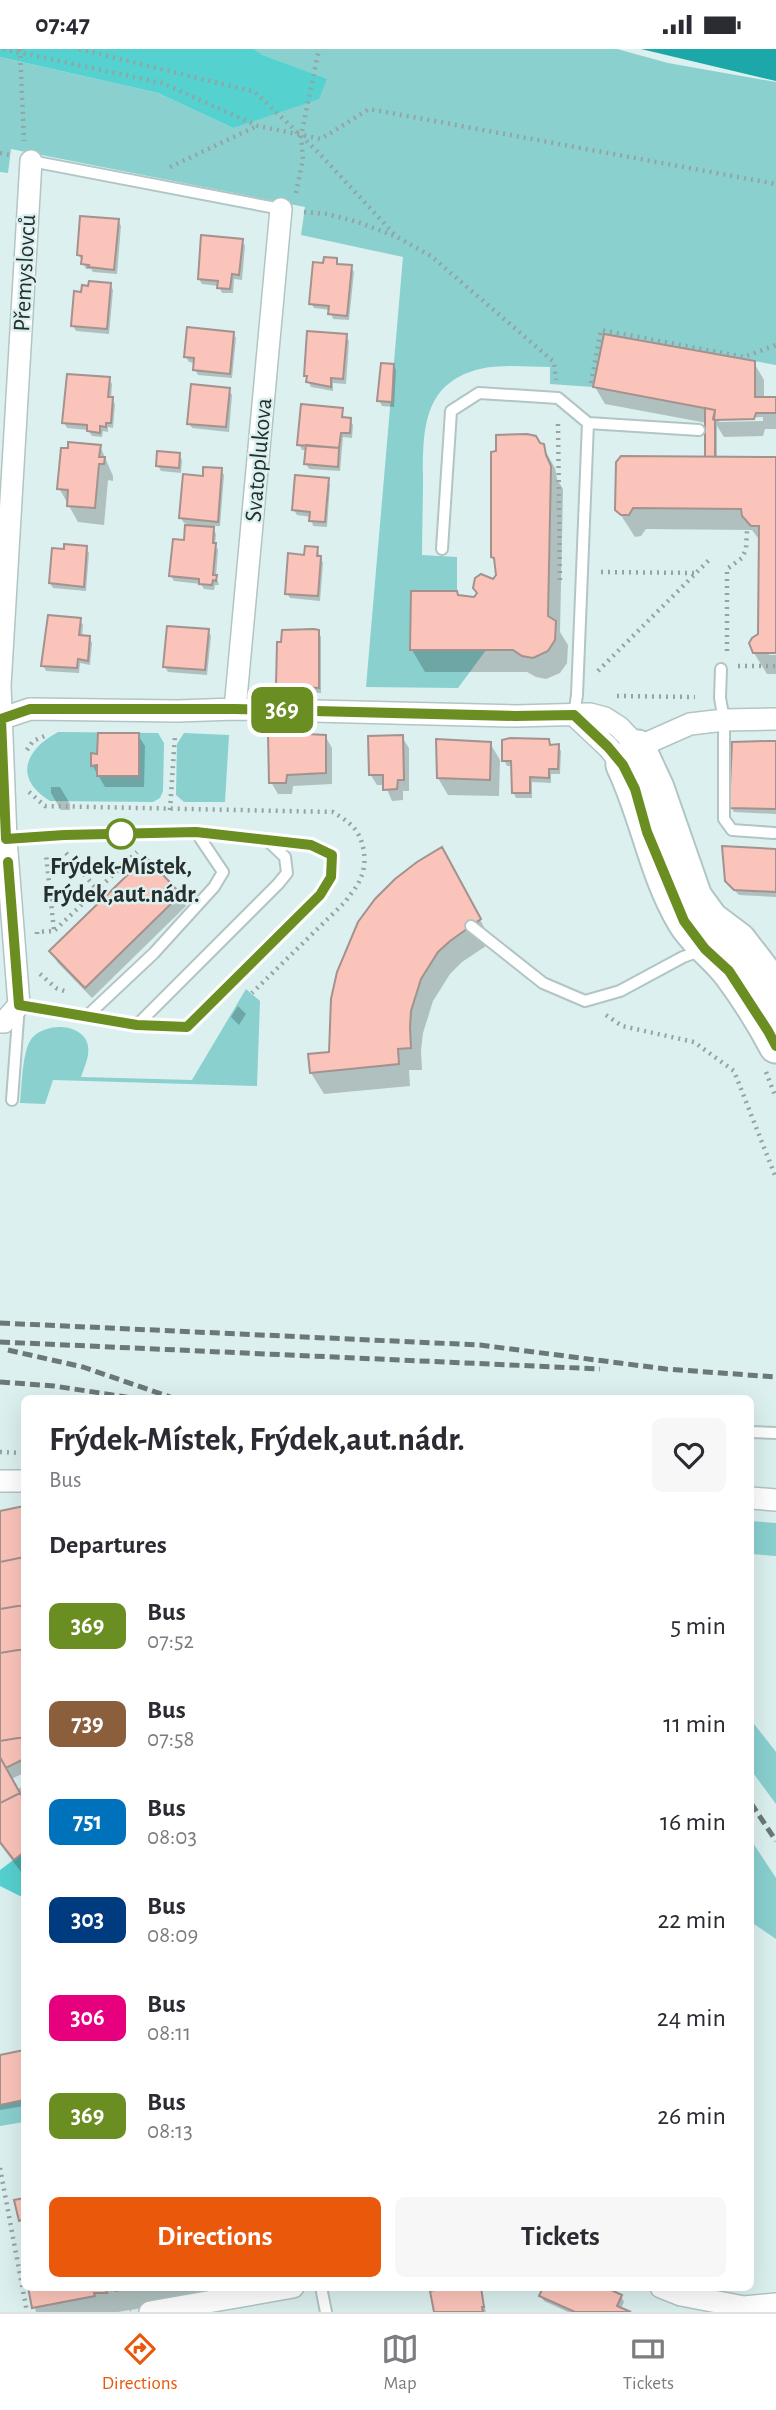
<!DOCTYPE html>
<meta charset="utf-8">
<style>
:root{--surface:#fff;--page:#f7f7f7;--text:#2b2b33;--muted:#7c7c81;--line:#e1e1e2;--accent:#ea580c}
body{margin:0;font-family:"Alegreya Sans",sans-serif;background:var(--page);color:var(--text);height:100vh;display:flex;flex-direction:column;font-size:26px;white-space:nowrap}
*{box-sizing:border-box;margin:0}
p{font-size:23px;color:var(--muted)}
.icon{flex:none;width:38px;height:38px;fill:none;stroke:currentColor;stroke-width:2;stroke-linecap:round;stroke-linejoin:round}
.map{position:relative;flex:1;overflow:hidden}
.panel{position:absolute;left:21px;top:1346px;width:733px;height:896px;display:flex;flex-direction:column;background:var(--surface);border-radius:10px;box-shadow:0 7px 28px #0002}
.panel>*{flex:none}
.badge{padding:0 14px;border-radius:10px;font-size:24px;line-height:46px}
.map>.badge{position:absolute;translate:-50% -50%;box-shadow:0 0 0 4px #fff}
h2{padding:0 28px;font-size:26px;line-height:63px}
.round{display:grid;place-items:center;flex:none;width:74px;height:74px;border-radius:10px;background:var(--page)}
.overview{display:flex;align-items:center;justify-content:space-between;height:119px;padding:0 28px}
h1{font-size:33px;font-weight:700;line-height:52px}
.action{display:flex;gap:14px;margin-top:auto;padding:14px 28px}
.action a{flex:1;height:80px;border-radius:10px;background:var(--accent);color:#fff;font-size:28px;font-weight:700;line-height:80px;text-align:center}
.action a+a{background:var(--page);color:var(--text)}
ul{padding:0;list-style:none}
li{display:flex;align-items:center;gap:21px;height:98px;padding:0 28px}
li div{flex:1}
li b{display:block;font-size:26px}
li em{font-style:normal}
li .badge{min-width:77px;font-weight:700;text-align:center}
.status{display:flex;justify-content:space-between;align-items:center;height:49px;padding:0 35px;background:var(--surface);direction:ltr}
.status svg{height:19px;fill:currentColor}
.tabs{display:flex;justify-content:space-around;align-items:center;height:98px;border-top:2px solid var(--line);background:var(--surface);font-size:19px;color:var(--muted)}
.tabs a{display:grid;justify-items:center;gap:4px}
.tabs .selected{color:var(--accent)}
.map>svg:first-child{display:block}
</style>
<div class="status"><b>07:47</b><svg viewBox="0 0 49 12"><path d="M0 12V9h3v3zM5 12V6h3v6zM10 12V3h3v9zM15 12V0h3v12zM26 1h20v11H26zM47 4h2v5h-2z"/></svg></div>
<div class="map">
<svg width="776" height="2263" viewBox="0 0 776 2263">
<rect width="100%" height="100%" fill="#dbf0ef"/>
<!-- green -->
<path fill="#89d0cf" d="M254,0H617L668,14L776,33V316L604,285L593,338L550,335V318C529,318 499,315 480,320C422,334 423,382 423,431C423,456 422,481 422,506L457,508V542H411L410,601H486L458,639L366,638L403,208L301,186L305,158L11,100L8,124L0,123V8L158,44L233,79L326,30L263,6Z
M58,683L158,684L164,694L163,742L160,749L153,753L50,752C13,729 25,701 58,683Z
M184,684L229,686L225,753H184L176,746L177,695Z
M246,940L260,952L257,1037L53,1031L45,1055L20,1054C22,1038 22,1001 32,989C44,975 76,973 86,991C92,1003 85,1016 81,1028L192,1031Z
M751,1472L776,1474V1507L751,1505Z
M751,1671L776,1703V1755L751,1721Z
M751,1791L776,1829V1890L751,1873Z
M24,2051V2073L0,2077V2056Z"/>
<!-- forest -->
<path fill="#55d1d0" d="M0,0H254L263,6L327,30L319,50L233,79L158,44L0,8Z
M24,1803V1849L0,1837V1821Z"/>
<!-- water -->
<path fill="#1ca8a8" d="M641,0H776V32Z"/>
<!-- shadow -->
<path fill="#0003" fill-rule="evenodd" d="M118,172L121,177L117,225L93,223L91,220H86L79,206Z
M242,192L245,197L242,231L234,230L233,244H222L219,237L202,235L199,230Z
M336,210L339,216L351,218L354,223L349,271L333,270L330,261L314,259L311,254L325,215Z
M110,235L113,241L109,285L76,282L73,277L83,244Z
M233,284L236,289L232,329L198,326L195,320V314L189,313L186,308Z
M346,287L349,292L346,335L333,334V342L311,338L305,326Z
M754,314L764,331V350H776V380H765L763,387L724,388L717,377V410H776V602H769V606H776V625H767L754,604L760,586L761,493L752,481L646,480L641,487L635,488L617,460L707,410V374L605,355L595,338ZM763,368V372L719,373V370Z
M393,316L396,321L394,358L382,357L379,351Z
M109,330L112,335L111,350L115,355L113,379L108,378V383L103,382L102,388L92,387L88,381L67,379L64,373Z
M229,341L232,346L229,383L192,379L189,374Z
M342,360L344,370L350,371L353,376L352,389L343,388L340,422L309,420L306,414L307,401H302L299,395Z
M539,395L542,396L555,419L557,430L563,440L560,583L568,596L567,614L560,624L546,630L536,628L527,623H425L412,601L459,547L474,549L498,526L496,515L492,508L498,404Z
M100,397L113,427V432L108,431L104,476L78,473L59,439Z
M179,406L182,411L181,424L161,422L158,417Z
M221,421L224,426L220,477H211L216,485L215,496L218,501L216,527L219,536H215L214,541L204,540L201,535L174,532L171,527L186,493L187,475L184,474L181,469L204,429Z
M327,431L330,436L327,478L313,477L311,468L297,466L294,461Z
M86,498L89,504L86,542L53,539L50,534L65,502Z
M317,500L323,514L320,552L290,549L287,544L306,507Z
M80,571L83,576L82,588H89L92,594L90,616L80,614L79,624L46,622L43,616Z
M208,582L211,587L207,626L168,623L165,618Z
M318,583L321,588V644L281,642L278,637Z
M138,686L145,697L144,738H105L92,716L99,707Z
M325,687L332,699V735L293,737L292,745H278L271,733Z
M402,688L409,699V742H403V751L392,752L385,736H377L370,725Z
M548,692L552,697H558L561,702L560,725H551V734L532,733V749H516L513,743L512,717H507L504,711Z
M490,694L500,711L499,747L448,746L438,729Z
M776,695V765L734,763L731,758Z
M51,738H60L70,755V761H61L51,744Z
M776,802V848L739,846L730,837Z
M454,822L492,893L462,913L450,925L433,952L423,984L421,1001L422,1021H409L410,1037L324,1045L311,1024L331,1004Z
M180,846L186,857L92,949L58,914L51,903Z
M238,957L246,965L239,976L231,968Z
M24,1459V1724L11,1730L17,1741L24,1736V1827L0,1795V1464Z
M24,2003V2057L0,2061V2007Z
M24,2190V2209L21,2191Z
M30,2238H272L141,2259L131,2261V2263L129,2261L118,2263H36Z
M480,2238L486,2263H435Z
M541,2247H621L624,2253L620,2261L626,2263H568L544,2252Z"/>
<!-- building -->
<path fill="#fbc4ba" stroke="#a4928e" stroke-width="2" d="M80,167L119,170L114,221L88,218L89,216L81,215L82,207L77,206Z
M201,186L243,190L239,226L232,225L230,240L217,239L218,232L198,230Z
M324,208L337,209V215L352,216L347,267L328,265L329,257L309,255L313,213L323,214Z
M89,232L111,234L107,280L71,277L74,242L81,243L82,236L88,237Z
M187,278L234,283L230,325L193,321L194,309L184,308Z
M307,282L347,285L343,330L331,329V338L306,333L307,327H304Z
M604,285L755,312V348H776V364H756L754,370L714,371L715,361L593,338Z
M381,314L394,315L392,353L377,352Z
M67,325L110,328L108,348H113L111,374H106V378L100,377V384L87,382V376L62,374Z
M191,335L230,339L226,378L187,375Z
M301,355L343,359L342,368L351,369L350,384H341L339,399L297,396Z
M705,359L715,361L713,370L715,371V408H705Z
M527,385L536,387L540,394L544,395L546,406L551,417L548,567L556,572L555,591L548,602L533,609L522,607L513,601H410L411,542H457L458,546L474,548L477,544L473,539L475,529L481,525L493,530L496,526L494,509L491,508V403L496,402V386Z
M68,393L101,396L99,408H105L104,415H99L95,459L67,457L68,441L57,440L61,399H68Z
M306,396L339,399L338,418L304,415Z
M157,402L180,404L179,419L156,417Z
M621,407L776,408V604H753L749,594L752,589L758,585L759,477H751L742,467L741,460L633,459L629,466H621L615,461L616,413Z
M203,418L222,419L218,473L179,469L183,425L203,427Z
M295,426L329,429L325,473L309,472L310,463L292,461Z
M185,476L214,478L213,494H216L213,526H217L216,532L213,531L212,536L199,535V530L169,527L173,490L184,491Z
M64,495L87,497L84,538L49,534L52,499L64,500Z
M305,497L318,498L317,507H321L318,547L285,545L288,504L304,506Z
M48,566L81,569L79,586L90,587L88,612L78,610L77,619L41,617Z
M167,577L209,580L205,621L163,618Z
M314,580L319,581V639L276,637L277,593H281L282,581Z
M98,684H139V727H97V716L91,717V704L97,705Z
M287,684L326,686V724L287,726L286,734H269L268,685Z
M403,686L404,731H398L397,740L383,741V726H369L368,687Z
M510,689L549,690L550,696L559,695L558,720H549V729L530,728V744H512L511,712H502V691Z
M436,690L491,693L490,731L437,729Z
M768,692H776V760L729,759L732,693Z
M722,797L776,800V843L734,841L725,832Z
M442,798L481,870L450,892L438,903L421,930L411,962L410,978L411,999L398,1000L399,1015L310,1024L308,1005L329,1003L331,950L337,923L358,873L375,850L395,830L417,813Z
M146,808L181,845L85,939L49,902Z
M24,1457V1508L0,1513V1462Z
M24,1508V1556L0,1560V1513Z
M24,1556V1600L0,1604V1560Z
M24,1600V1688L0,1692V1604Z
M24,1688V1710L6,1719L0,1708V1692Z
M0,1708L20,1744L0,1754Z
M20,1744L24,1750V1803L14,1811L0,1793V1754Z
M24,2001V2051L0,2056V2006Z
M24,2149V2170L19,2172L14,2151Z
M28,2238H123L119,2239L120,2241L116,2242V2240L106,2241L107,2244H94L95,2247L32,2259Z
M449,2238H481L484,2258H482L483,2263H434L430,2242Z
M543,2238H605L622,2246L617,2257L631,2263H575L539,2247Z"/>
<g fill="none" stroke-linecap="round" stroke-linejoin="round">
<defs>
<path id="service" d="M31,112L281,160
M442,500L451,362L479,344L558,349L588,374L699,381
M721,620L720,649L724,671V770L732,781L774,784
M574,666L577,646L588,374
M6,790L63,786L196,783L311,796L332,806L331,828L320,846L187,978L137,976L19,956L12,1051
M471,877L543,934L585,952L620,942L683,908L703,901
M87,967L154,904L214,838L223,823L196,783
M137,976L278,835L287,824L285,808L269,793
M751,1383L776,1384
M321,2238L326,2263"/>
<path id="minor" d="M235,660L281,160
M574,666L608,698L623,716
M0,670L30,660L177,662L235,660L515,667L590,665L605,669L619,678L638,698L690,675L724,671L776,670
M0,973H4L19,956L6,790L0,637L31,112
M0,1432H24
M751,1449L776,1451
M661,2238L681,2246L744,2258L776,2255
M150,2263L293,2238"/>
<path id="primary" d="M776,949L772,934L739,891L711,870L695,848L657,739L638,698L623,716C647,766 655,823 684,872C696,892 716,906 730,924C747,947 763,972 776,997"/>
</defs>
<!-- service casing -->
<use href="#service" stroke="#b1c5c4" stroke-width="14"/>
<!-- minor casing -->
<use href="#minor" stroke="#b1c5c4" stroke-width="24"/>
<!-- primary casing -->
<use href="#primary" stroke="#b1c5c4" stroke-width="37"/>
<!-- path -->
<path stroke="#94a4a4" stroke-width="4.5" stroke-dasharray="2 5" stroke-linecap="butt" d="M3,0L162,34L258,77L321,90L369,60L776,135
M20,0L24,92
M79,0L255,43L318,103L394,185
M0,104L10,106
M170,118L257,77
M296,144L303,110L301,87L319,0
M304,163L327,165L358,173L397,188L431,207L554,313L556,331
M591,334L601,281L744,308L776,296
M558,375L560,534
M601,523L695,524
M727,602V520L742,509L746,500L747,481
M738,617H776
M598,622L711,509
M617,647L695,648
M27,701L33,692L47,686
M29,743L45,757L333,763C339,767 346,771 351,776C364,787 368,813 361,828C358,837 351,844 346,852L252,944
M170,761L175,686
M66,804L104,849
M55,881L137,803
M37,885V883L54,882L46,805
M40,925L56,939L67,943
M606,966L622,977L694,993L734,1022L776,1129
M766,1023L776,1049
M0,1403L24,1404
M0,2119L27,2263"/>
<!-- service -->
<use href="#service" stroke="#fff" stroke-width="10"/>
<!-- minor -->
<use href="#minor" stroke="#fff" stroke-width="21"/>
<!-- primary -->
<use href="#primary" stroke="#fff" stroke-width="33"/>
<!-- rail -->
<path stroke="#6c7878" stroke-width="5" stroke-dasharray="10 5" stroke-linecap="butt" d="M0,1274L480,1296L666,1320L776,1328
M0,1293L600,1320
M8,1301L83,1318L173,1349
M0,1333L54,1337L133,1349
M751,1754L776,1792"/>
</g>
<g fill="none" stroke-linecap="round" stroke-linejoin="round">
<defs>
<path id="line" d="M8,813L19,956L137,976L187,978L320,846L331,828L332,806L311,796L196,783L64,786L6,790L1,670L30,660H235L515,667L574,666L608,698L623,716L635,740L647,783L684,872L705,900L729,922L768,982L776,997"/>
</defs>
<!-- line casing -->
<use href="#line" stroke="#fff" stroke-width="16"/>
<!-- line -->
<use href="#line" stroke="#6b8e23" stroke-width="10"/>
</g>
<!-- markers -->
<circle fill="#fff" stroke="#6b8e23" stroke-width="3.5" cx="121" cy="785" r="14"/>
<g text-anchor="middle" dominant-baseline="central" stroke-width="5" stroke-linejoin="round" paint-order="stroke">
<!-- street labels -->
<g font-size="24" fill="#262e2e" stroke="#dbf0ef">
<text transform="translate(25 224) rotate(-87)">Přemyslovců</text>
<text transform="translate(259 411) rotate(-85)">Svatoplukova</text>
</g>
<!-- stop labels -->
<g font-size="24" font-weight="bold" fill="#262e2e" stroke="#dbf0ef">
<text x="121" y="818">Frýdek-Místek,<tspan x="121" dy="28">Frýdek,aut.nádr.</tspan></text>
</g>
</g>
</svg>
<b class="badge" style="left:282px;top:661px;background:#6b8e23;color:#fff">369</b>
<section class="panel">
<div class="overview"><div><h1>Frýdek-Místek, Frýdek,aut.nádr.</h1><p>Bus</p></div><a class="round"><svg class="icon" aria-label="heart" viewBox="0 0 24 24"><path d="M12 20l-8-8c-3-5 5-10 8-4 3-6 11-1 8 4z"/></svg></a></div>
<h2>Departures</h2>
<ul>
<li><span class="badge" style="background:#6b8e23;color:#fff">369</span><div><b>Bus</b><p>07:52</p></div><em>5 min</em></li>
<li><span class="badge" style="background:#8b5e3c;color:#fff">739</span><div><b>Bus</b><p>07:58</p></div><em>11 min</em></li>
<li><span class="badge" style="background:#0072bc;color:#fff">751</span><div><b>Bus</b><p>08:03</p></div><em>16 min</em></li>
<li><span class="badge" style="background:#003b80;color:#fff">303</span><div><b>Bus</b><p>08:09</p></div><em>22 min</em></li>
<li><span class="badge" style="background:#e6007e;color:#fff">306</span><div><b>Bus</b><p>08:11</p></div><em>24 min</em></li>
<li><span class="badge" style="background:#6b8e23;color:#fff">369</span><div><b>Bus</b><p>08:13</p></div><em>26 min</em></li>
</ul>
<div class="action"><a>Directions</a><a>Tickets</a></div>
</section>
</div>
<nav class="tabs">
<a class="selected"><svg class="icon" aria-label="directions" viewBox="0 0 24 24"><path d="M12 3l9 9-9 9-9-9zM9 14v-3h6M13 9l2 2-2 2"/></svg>Directions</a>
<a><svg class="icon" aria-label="map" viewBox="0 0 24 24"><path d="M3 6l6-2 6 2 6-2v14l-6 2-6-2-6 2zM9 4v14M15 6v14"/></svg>Map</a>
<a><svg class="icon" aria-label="tickets" viewBox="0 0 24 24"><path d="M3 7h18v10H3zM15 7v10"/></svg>Tickets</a>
</nav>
